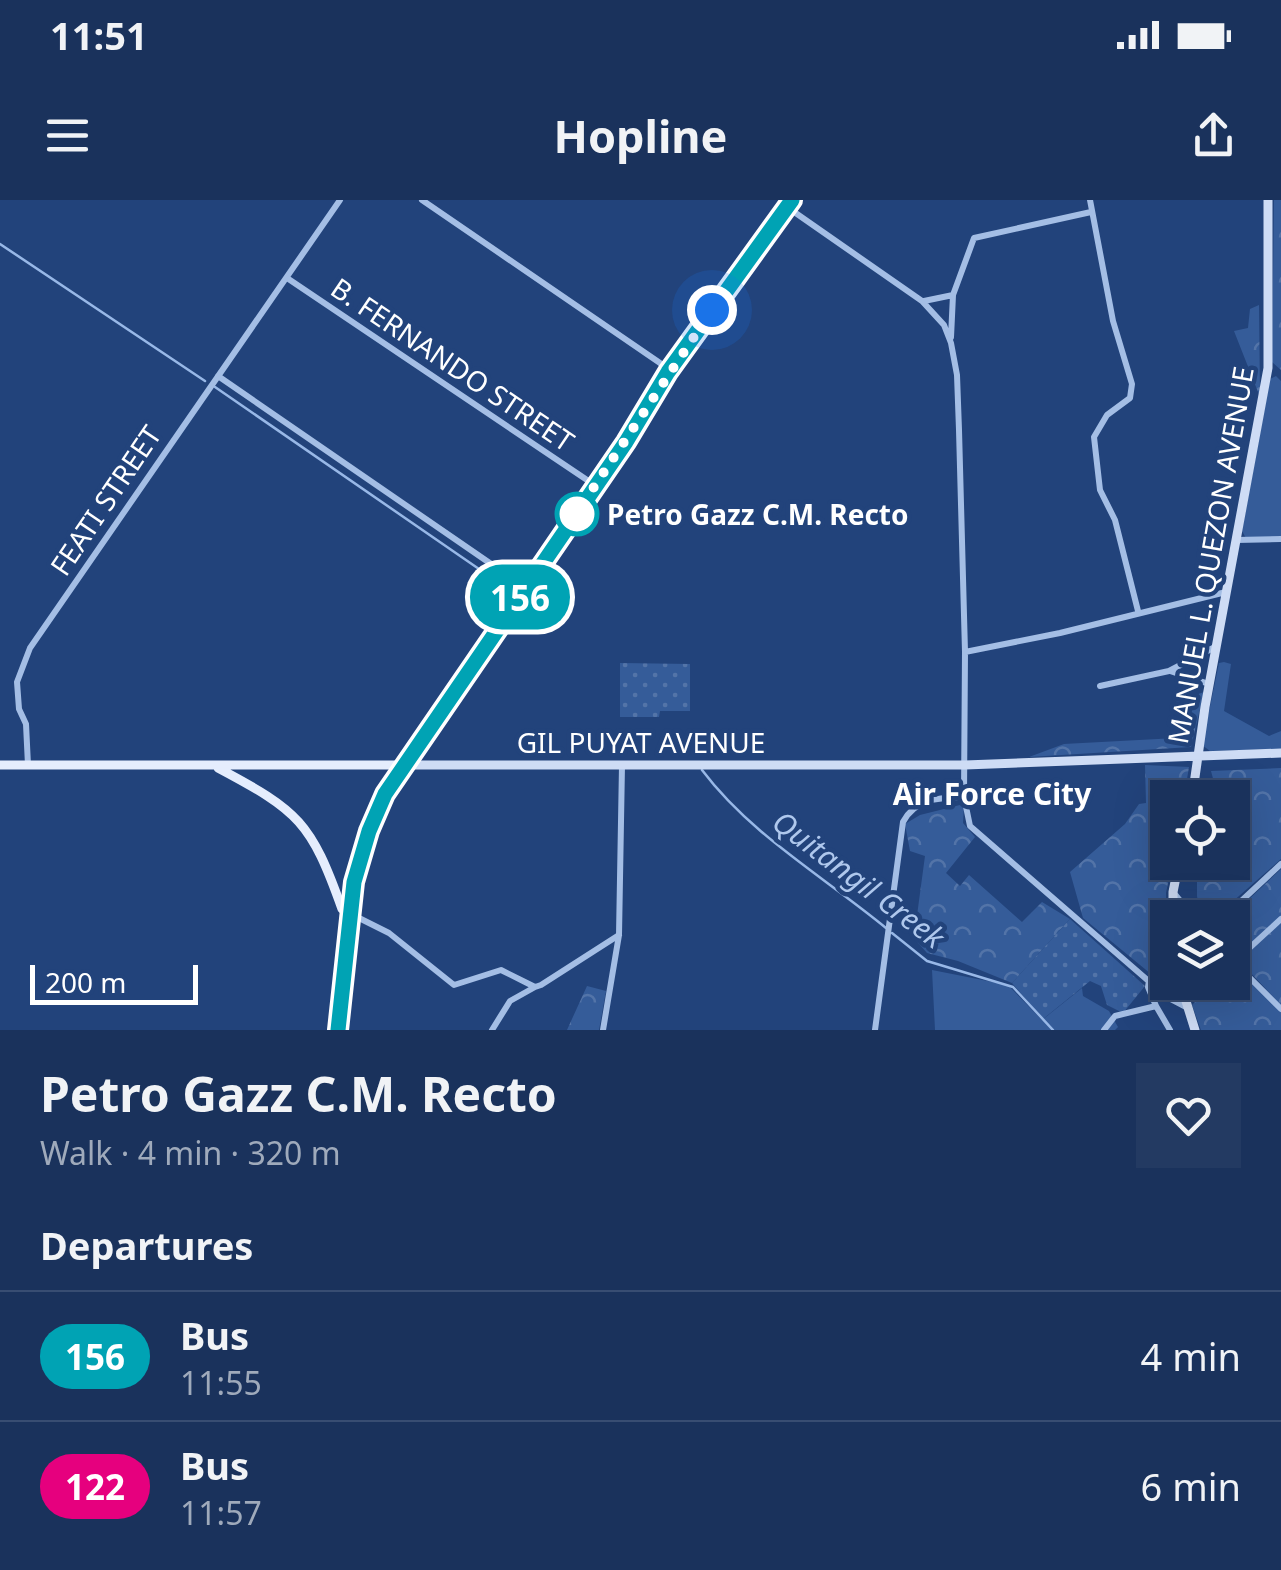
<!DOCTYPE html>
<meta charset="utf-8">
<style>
:root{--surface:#1a325c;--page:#233a62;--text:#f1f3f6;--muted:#9faabb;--line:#384d72}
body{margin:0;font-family:"Noto Sans",sans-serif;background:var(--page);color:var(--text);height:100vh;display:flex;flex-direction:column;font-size:38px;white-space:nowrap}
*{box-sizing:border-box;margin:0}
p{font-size:32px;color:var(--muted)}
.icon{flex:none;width:55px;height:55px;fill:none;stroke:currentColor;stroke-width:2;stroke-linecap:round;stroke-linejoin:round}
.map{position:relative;height:830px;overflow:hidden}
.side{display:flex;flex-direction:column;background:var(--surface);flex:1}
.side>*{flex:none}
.badge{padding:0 20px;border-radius:32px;font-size:35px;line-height:65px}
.buttons{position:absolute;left:1150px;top:580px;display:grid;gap:20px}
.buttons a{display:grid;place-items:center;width:100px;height:100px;border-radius:0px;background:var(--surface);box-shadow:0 10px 40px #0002,0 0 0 2px var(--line);font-size:50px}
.scale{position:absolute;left:30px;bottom:25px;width:168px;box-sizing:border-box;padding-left:10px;border:5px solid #fff;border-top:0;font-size:28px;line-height:35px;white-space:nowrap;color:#fff;-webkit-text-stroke:8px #22437b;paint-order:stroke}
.you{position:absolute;width:50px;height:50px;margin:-25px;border:8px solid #fff;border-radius:50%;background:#1a73e8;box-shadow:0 0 0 15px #1a73e833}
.map>.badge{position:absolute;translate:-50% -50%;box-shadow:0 0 0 5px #fff}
h2{padding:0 40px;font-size:38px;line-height:90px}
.round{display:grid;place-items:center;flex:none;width:105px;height:105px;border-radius:0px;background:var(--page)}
.head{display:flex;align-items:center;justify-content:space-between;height:170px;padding:0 40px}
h1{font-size:48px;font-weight:700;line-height:75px}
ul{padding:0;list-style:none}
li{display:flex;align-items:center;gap:30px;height:130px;padding:0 40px;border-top:2px solid var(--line)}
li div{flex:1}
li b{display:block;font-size:38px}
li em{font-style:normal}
li .badge{min-width:110px;font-weight:700;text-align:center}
.status{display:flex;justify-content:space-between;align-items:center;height:70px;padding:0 50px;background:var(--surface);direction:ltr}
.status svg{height:28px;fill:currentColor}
header{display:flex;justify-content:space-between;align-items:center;height:130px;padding:0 40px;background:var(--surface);font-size:45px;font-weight:700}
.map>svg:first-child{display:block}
</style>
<div class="status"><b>11:51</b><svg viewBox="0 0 49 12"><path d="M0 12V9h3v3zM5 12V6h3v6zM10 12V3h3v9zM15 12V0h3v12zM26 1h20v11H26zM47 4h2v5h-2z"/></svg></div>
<header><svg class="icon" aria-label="menu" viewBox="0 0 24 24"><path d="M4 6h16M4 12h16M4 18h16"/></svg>Hopline<svg class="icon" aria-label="share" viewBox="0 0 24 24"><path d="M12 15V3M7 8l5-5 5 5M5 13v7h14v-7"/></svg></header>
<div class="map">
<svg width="1281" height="830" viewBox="0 0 1281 830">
<defs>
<pattern id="forest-crowns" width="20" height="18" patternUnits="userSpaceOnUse" patternTransform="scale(2.5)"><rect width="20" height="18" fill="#355c99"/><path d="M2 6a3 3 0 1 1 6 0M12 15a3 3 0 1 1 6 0" fill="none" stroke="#5374a8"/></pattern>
<pattern id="park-dots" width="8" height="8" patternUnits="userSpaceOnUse" patternTransform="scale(2.5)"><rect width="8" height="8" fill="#355c99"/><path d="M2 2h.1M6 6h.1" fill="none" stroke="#5374a8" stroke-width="1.8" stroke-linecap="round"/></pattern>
</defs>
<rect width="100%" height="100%" fill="#22437b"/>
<!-- grass -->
<path fill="#355c99" d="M1276,176L1281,181V336L1247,340L1242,331L1270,179Z
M1224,462L1231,464L1224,511L1269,536L1281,531V549L1210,551L1202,545L1219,463Z
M932,770L1008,785L1042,820L1082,788L1083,796L1109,811L1118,827L1115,830H935Z"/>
<!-- forest -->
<path fill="url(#forest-crowns)" d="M1274,0H1281V170L1272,162Z
M1259,105L1260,197L1234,131L1248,128L1250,109Z
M1204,492L1191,547L1029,557L1064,544L1177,538L1176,502Z
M1145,565L1189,567L1184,597L1168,598V662L1172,663L1166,693L1168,782L1173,783L1174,793L1083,718L1070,672L1125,624L1139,604L1146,603Z
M1281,568V659L1215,717H1201L1197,696V663L1232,662L1233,644L1236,641L1233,637L1232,598L1218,597L1211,571Z
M964,604L963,623L975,637L946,673L960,686L969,675L1022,722L1042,702L1070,719L1012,783L958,761L927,753L914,738L925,656L910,651L905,624L920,615Z
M1281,669V805L1233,754L1232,718H1229Z
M1233,765L1281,810V830H1201L1192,805L1214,783L1232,782Z
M587,786L606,791L599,830H567Z"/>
<!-- park -->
<path fill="url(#park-dots)" d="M620,463L690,464V511H660L659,517H620Z
M1070,719L1145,786L1123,813L1107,805L1101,786L1090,781L1043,819L1012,783Z"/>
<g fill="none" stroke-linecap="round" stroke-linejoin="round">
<!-- stream -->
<path stroke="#98b8e7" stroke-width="2.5" d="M0,44L205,181
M215,187L508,389
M702,570C751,635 824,677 886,728
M892,733L927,761L1013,787L1053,830"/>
<!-- street -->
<path stroke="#a4bee5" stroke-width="6" d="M422,0L660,163L668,172
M1090,0L1113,121L1132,184L1130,198L1107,215L1094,237L1100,290L1115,320L1138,411
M787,7L922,101L944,125L951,143L957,175L959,230L965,452L964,597L970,626L1167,797L1188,808
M287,78L596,286
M924,101L953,95
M951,137L953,95L974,38L1091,12
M218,176L526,388
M1236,340L1281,339
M965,452L1060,433L1226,392
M1170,471L1209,484
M1100,486L1169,471L1215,447
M28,565L26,524L19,509L17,482L30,448L340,0
M1173,692L1194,718
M351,714L389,733L454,785L501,770L535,787L541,785L619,735
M1223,718L1281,664
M1232,760L1281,809
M1233,763L1281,719
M1149,781L1148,787L1156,806
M1186,801L1212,782
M492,830L510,801L535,787
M603,830L619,735L622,565
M875,830L903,622C916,598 939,598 964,597
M1104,830L1115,816L1156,806L1170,830"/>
<!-- secondary -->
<path stroke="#cedcf5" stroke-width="9" d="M403,565H965L1281,553
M403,565L626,242L668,172L791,0
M1192,598L1205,507L1268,168V0
M1173,718V692L1179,662
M1180,782L1195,830"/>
<!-- primary -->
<path stroke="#e5edfd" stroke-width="9" d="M0,565H403
M218,568C299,611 311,622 342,709L350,714
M337,830L357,672L378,608L403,565"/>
</g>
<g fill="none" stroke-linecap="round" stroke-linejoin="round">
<defs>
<path id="line" d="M338,830L354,682L369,631L385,594L626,242L668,172L792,0"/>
</defs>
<!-- line casing -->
<use href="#line" stroke="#fff" stroke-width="22"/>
<!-- line -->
<use href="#line" stroke="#00a3b4" stroke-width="15"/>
<!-- walk -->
<path stroke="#fff" stroke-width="10" stroke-dasharray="0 18" d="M577,314L570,323L712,110"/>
</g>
<!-- markers -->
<circle fill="#fff" stroke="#00a3b4" stroke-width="5" cx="577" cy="314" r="20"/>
<g text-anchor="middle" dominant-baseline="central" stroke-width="9" stroke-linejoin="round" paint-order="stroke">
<!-- street labels -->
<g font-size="28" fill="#fff" stroke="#22437b">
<text transform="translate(453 164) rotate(34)">B. FERNANDO STREET</text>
<text transform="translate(105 300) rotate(-56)">FEATI STREET</text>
<text transform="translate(1210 355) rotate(-80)">MANUEL L. QUEZON AVENUE</text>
<text x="641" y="542">GIL PUYAT AVENUE</text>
</g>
<!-- stop labels -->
<g font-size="28" font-weight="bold" fill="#fff" stroke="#22437b" text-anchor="start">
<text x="607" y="314">Petro Gazz C.M. Recto</text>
</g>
<!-- neighbourhood labels -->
<g font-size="30" font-weight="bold" fill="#fff" stroke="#22437b">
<text x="992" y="593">Air Force City</text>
</g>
<!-- water labels -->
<g font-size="30" font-style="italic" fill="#afc8ed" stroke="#22437b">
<text transform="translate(859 679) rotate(37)">Quitangil Creek</text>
</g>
</g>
</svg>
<div class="buttons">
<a><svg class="icon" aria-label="locate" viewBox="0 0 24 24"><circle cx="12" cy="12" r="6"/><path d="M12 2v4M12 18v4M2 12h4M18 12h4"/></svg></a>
<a><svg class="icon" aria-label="layers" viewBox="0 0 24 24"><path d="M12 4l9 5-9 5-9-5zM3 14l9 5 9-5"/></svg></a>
</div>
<div class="scale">200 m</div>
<div class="you" style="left:712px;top:110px"></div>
<b class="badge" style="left:520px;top:397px;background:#00a3b4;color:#fff">156</b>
</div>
<section class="side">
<div class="head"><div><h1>Petro Gazz C.M. Recto</h1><p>Walk · 4 min · 320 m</p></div><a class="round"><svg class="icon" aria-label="heart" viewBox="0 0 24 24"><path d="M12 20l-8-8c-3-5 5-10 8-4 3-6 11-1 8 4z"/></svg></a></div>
<h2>Departures</h2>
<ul>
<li><span class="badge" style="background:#00a3b4;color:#fff">156</span><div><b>Bus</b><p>11:55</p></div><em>4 min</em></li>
<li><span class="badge" style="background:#e6007e;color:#fff">122</span><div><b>Bus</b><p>11:57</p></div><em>6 min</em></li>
</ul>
</section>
